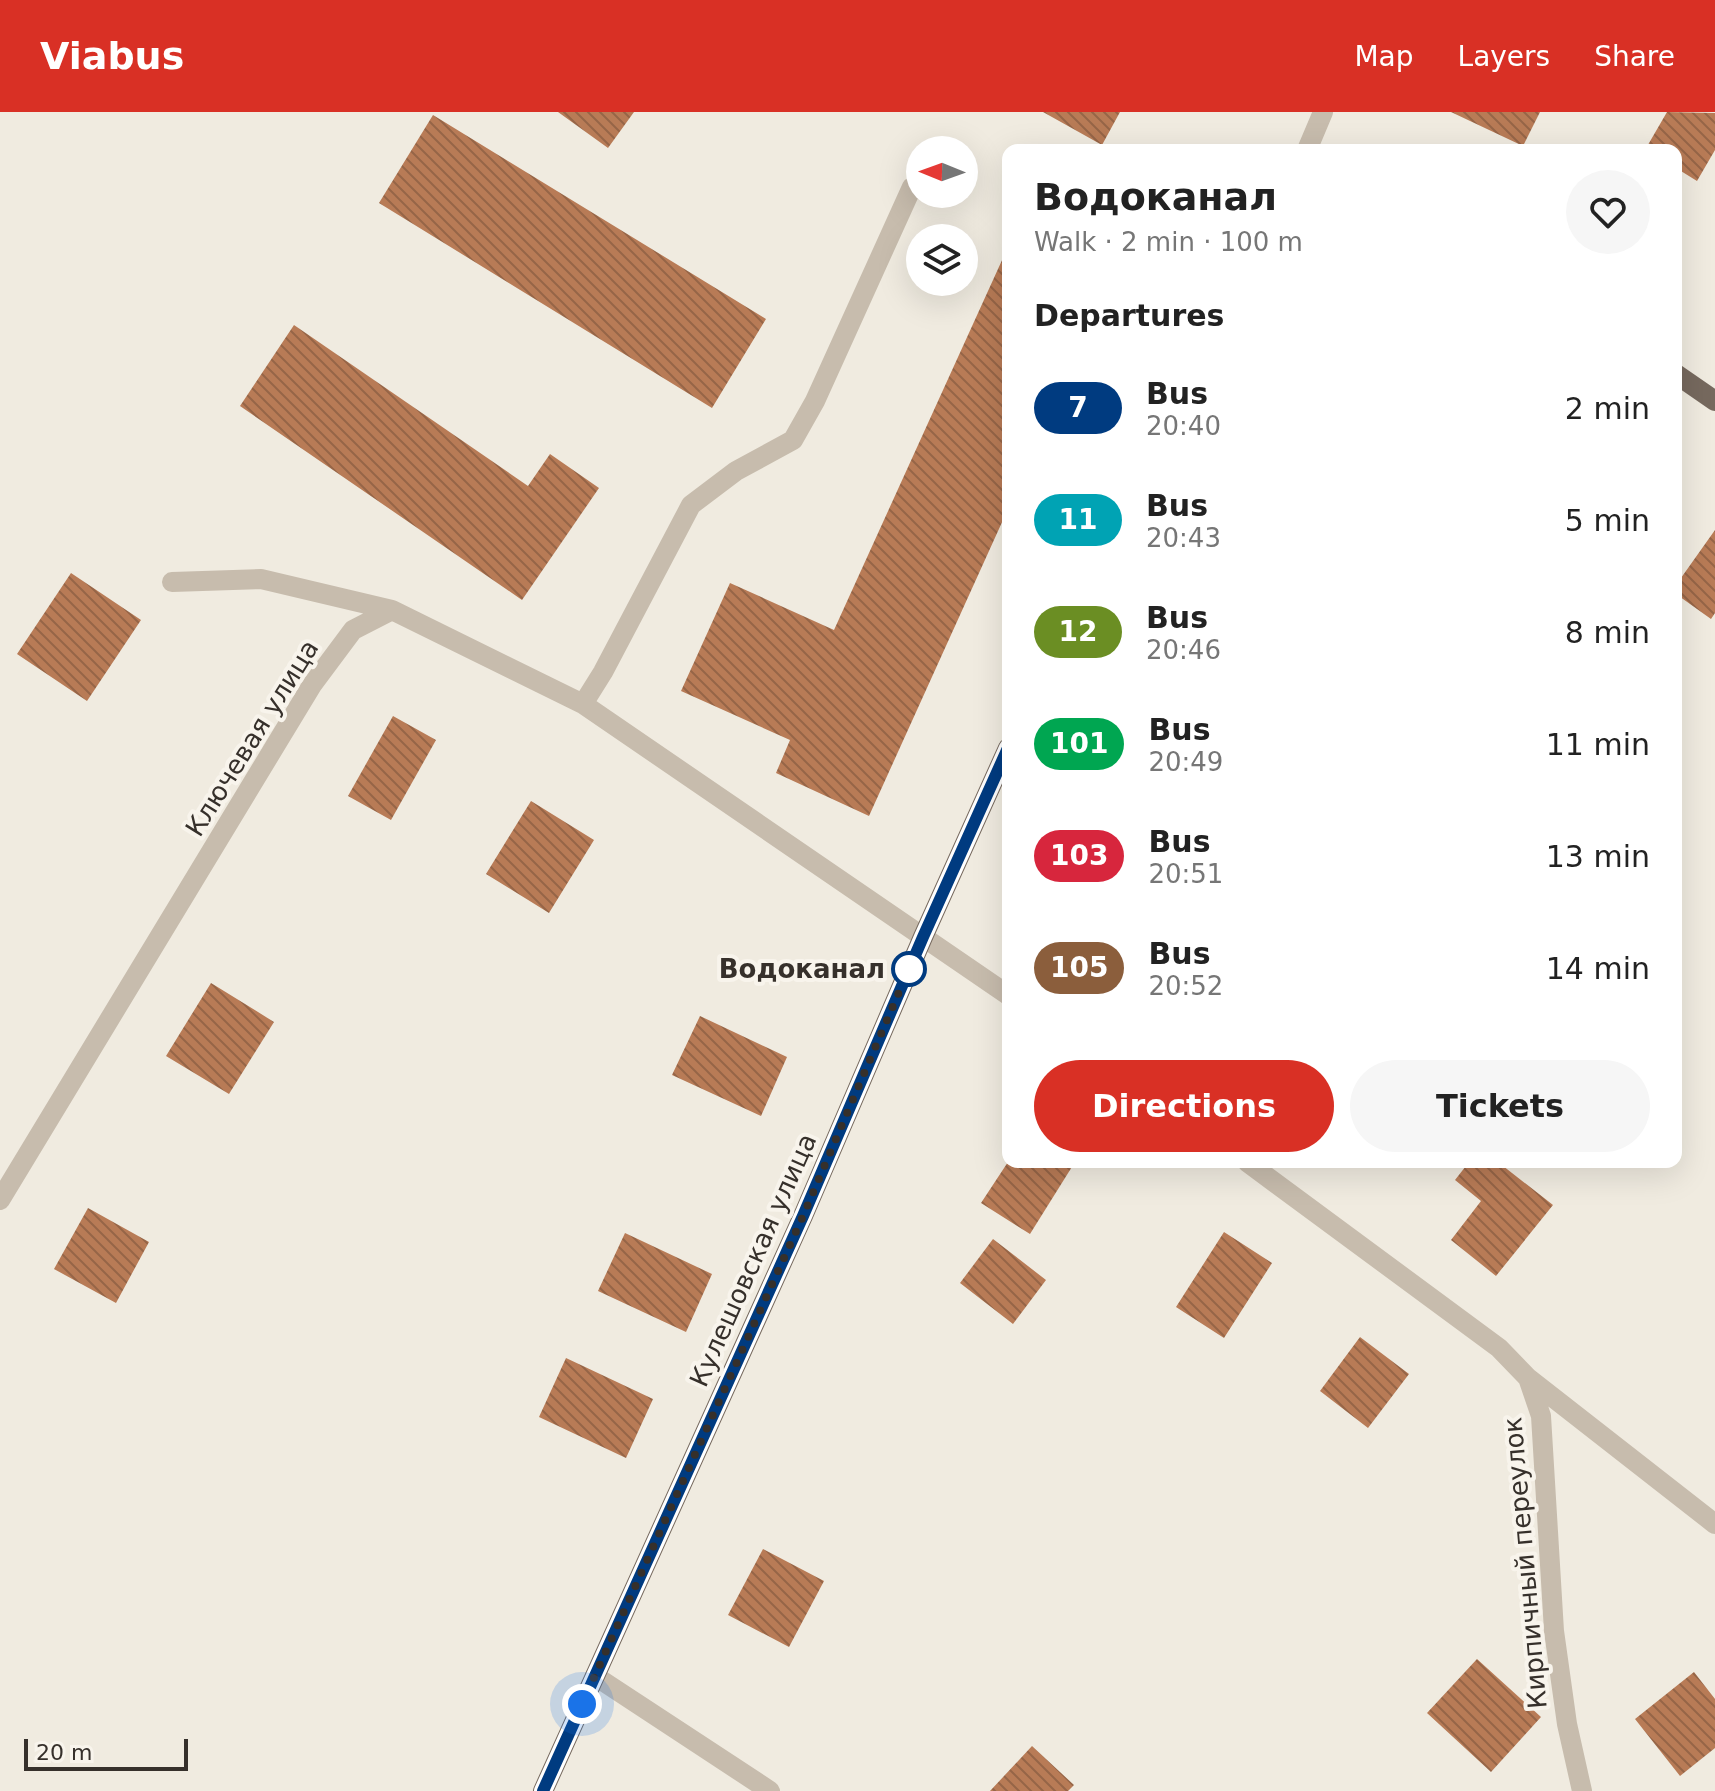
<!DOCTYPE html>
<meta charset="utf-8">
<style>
:root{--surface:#fff;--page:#f6f6f6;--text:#222;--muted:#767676;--accent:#d93025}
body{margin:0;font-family:"DejaVu Sans",sans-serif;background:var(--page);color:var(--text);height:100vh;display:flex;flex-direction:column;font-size:30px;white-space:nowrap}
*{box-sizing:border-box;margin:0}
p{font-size:26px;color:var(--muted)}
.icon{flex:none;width:44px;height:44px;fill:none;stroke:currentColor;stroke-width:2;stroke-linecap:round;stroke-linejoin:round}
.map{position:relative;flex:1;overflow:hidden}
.sheet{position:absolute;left:1002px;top:32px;width:680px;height:1024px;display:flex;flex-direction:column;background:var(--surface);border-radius:16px;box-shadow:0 8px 32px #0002}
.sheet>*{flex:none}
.badge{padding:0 16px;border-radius:26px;font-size:28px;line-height:52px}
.needle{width:52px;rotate:271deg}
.buttons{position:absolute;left:906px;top:24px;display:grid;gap:16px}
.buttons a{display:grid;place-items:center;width:72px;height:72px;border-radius:50%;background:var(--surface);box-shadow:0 8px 32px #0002;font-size:40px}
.scale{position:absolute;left:24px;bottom:20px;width:164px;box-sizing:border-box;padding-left:8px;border:4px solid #36302b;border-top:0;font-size:22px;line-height:28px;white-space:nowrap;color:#36302b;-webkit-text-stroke:6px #f8f4ec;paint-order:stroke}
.you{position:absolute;width:40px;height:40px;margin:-20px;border:6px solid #fff;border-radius:50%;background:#1a73e8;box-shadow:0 0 0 12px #1a73e833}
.map>.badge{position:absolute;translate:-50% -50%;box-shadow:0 0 0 4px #fff}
h2{padding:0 32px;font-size:30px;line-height:72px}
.round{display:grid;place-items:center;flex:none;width:84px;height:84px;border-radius:42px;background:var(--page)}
.headline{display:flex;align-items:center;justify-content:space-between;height:136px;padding:0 32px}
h1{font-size:38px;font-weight:700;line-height:60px}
.cta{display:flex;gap:16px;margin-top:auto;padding:16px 32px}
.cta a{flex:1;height:92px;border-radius:48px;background:var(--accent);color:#fff;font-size:32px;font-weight:700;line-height:92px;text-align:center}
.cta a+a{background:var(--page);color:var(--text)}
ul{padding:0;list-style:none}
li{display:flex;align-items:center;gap:24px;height:112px;padding:0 32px}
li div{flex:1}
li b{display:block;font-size:30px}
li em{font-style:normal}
li .badge{min-width:88px;font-weight:700;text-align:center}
header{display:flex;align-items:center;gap:48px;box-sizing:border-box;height:112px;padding:0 40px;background:var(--accent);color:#fff}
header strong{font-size:38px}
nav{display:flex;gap:44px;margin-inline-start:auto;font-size:28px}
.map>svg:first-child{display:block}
</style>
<header>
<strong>Viabus</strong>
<nav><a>Map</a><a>Layers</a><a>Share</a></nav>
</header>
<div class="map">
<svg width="1715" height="1679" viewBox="0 0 1715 1679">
<defs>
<pattern id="building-back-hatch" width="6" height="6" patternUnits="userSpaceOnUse" patternTransform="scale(2)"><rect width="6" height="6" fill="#b87b56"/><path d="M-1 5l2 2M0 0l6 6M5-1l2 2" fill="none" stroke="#966547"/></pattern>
</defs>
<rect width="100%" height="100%" fill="#f0ebe0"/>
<!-- building -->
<path fill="url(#building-back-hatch)" d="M558,0H634L608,36Z
M1043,0H1120L1102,33Z
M1451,0H1540L1523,34Z
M1667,0L1715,1V38L1697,69L1676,56V38H1645Z
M433,3L766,207L712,296L379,91Z
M1008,135V397L869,704L776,661L790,628L681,579L730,471L834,518Z
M294,213L528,374L550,342L599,376L522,488L240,294Z
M1715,418V501L1711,507L1676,482V473Z
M71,461L141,508L87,589L17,542Z
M393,604L436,628L391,708L348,684Z
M531,689L594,728L549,801L486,762Z
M211,871L274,910L229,982L166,944Z
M700,904L787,945L761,1004L672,963Z
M1008,1050H1075L1030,1122L981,1091Z
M1469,1050H1498L1553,1093L1496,1164L1451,1128L1481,1089L1455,1068Z
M88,1096L149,1130L116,1191L54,1157Z
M1224,1120L1272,1151L1224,1226L1176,1195Z
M625,1121L712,1162L686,1220L598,1179Z
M993,1127L1046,1168L1013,1212L960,1171Z
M1360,1225L1409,1262L1368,1316L1320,1279Z
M566,1246L653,1287L626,1346L539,1305Z
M763,1437L824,1469L789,1535L728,1503Z
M1477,1547L1541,1605L1491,1660L1427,1601Z
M1694,1560L1715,1587V1636L1680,1664L1635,1607Z
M1032,1634L1074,1673L1068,1679H990Z"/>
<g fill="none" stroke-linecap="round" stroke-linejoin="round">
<!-- service -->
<path stroke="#c7bcad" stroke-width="20" d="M172,470L261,467L392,498
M583,592L603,560L691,393L736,359L793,328L815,289L912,75
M1247,1050L1499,1236L1528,1266L1541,1304L1554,1519L1567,1612L1582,1679
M0,1088L312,573L353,518L392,498L583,592L1008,883
M1528,1266L1715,1412
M595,1564L770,1679"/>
<!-- tertiary -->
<path stroke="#c7bcad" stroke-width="20" d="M1307,38L1323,0"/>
<!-- primary -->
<path stroke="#76695e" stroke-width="20" d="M1676,262L1715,289
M543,1679L803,1104L923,825L1008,636"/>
</g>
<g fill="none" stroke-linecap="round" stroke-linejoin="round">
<defs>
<path id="line" d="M543,1679L803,1104L923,825L1008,636"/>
</defs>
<!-- line casing -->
<use href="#line" stroke="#fff" stroke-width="18"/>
<!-- line -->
<use href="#line" stroke="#003b80" stroke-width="12"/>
<!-- walk -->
<path stroke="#36302b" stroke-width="8" stroke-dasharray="0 14.4" d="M582,1592L803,1104L911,852L909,857"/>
</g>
<!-- markers -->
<circle fill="#fff" stroke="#003b80" stroke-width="4" cx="909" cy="857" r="16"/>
<g text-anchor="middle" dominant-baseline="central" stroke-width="8" stroke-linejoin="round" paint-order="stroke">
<!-- street labels -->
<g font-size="26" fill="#36302b" stroke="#f8f4ec">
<text transform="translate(252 626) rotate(-58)">Ключевая улица</text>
<text transform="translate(753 1148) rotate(-66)">Кулешовская улица</text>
<text transform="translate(1525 1451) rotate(-95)">Кирпичный переулок</text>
</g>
<!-- stop labels -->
<g font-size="26" font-weight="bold" fill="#36302b" stroke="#f8f4ec" text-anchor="end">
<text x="885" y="857">Водоканал</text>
</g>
</g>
</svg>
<div class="buttons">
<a><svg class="needle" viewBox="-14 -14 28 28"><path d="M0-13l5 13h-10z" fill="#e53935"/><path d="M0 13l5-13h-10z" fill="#767676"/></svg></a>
<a><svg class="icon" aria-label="layers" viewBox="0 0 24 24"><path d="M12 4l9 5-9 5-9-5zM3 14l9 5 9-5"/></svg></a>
</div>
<div class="scale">20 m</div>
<div class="you" style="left:582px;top:1592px"></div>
<section class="sheet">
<div class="headline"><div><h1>Водоканал</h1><p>Walk · 2 min · 100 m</p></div><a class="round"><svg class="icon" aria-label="heart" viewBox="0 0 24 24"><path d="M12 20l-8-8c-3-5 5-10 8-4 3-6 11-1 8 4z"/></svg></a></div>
<h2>Departures</h2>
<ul>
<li><span class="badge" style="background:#003b80;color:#fff">7</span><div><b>Bus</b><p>20:40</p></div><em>2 min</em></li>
<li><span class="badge" style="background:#00a3b4;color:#fff">11</span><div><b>Bus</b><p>20:43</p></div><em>5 min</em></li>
<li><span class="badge" style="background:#6b8e23;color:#fff">12</span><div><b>Bus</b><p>20:46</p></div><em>8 min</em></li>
<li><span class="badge" style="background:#00a651;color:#fff">101</span><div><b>Bus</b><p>20:49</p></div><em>11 min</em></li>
<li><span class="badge" style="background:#d7263d;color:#fff">103</span><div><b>Bus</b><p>20:51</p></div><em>13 min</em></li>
<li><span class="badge" style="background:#8b5e3c;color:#fff">105</span><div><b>Bus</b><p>20:52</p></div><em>14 min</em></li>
</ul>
<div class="cta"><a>Directions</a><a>Tickets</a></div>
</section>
</div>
